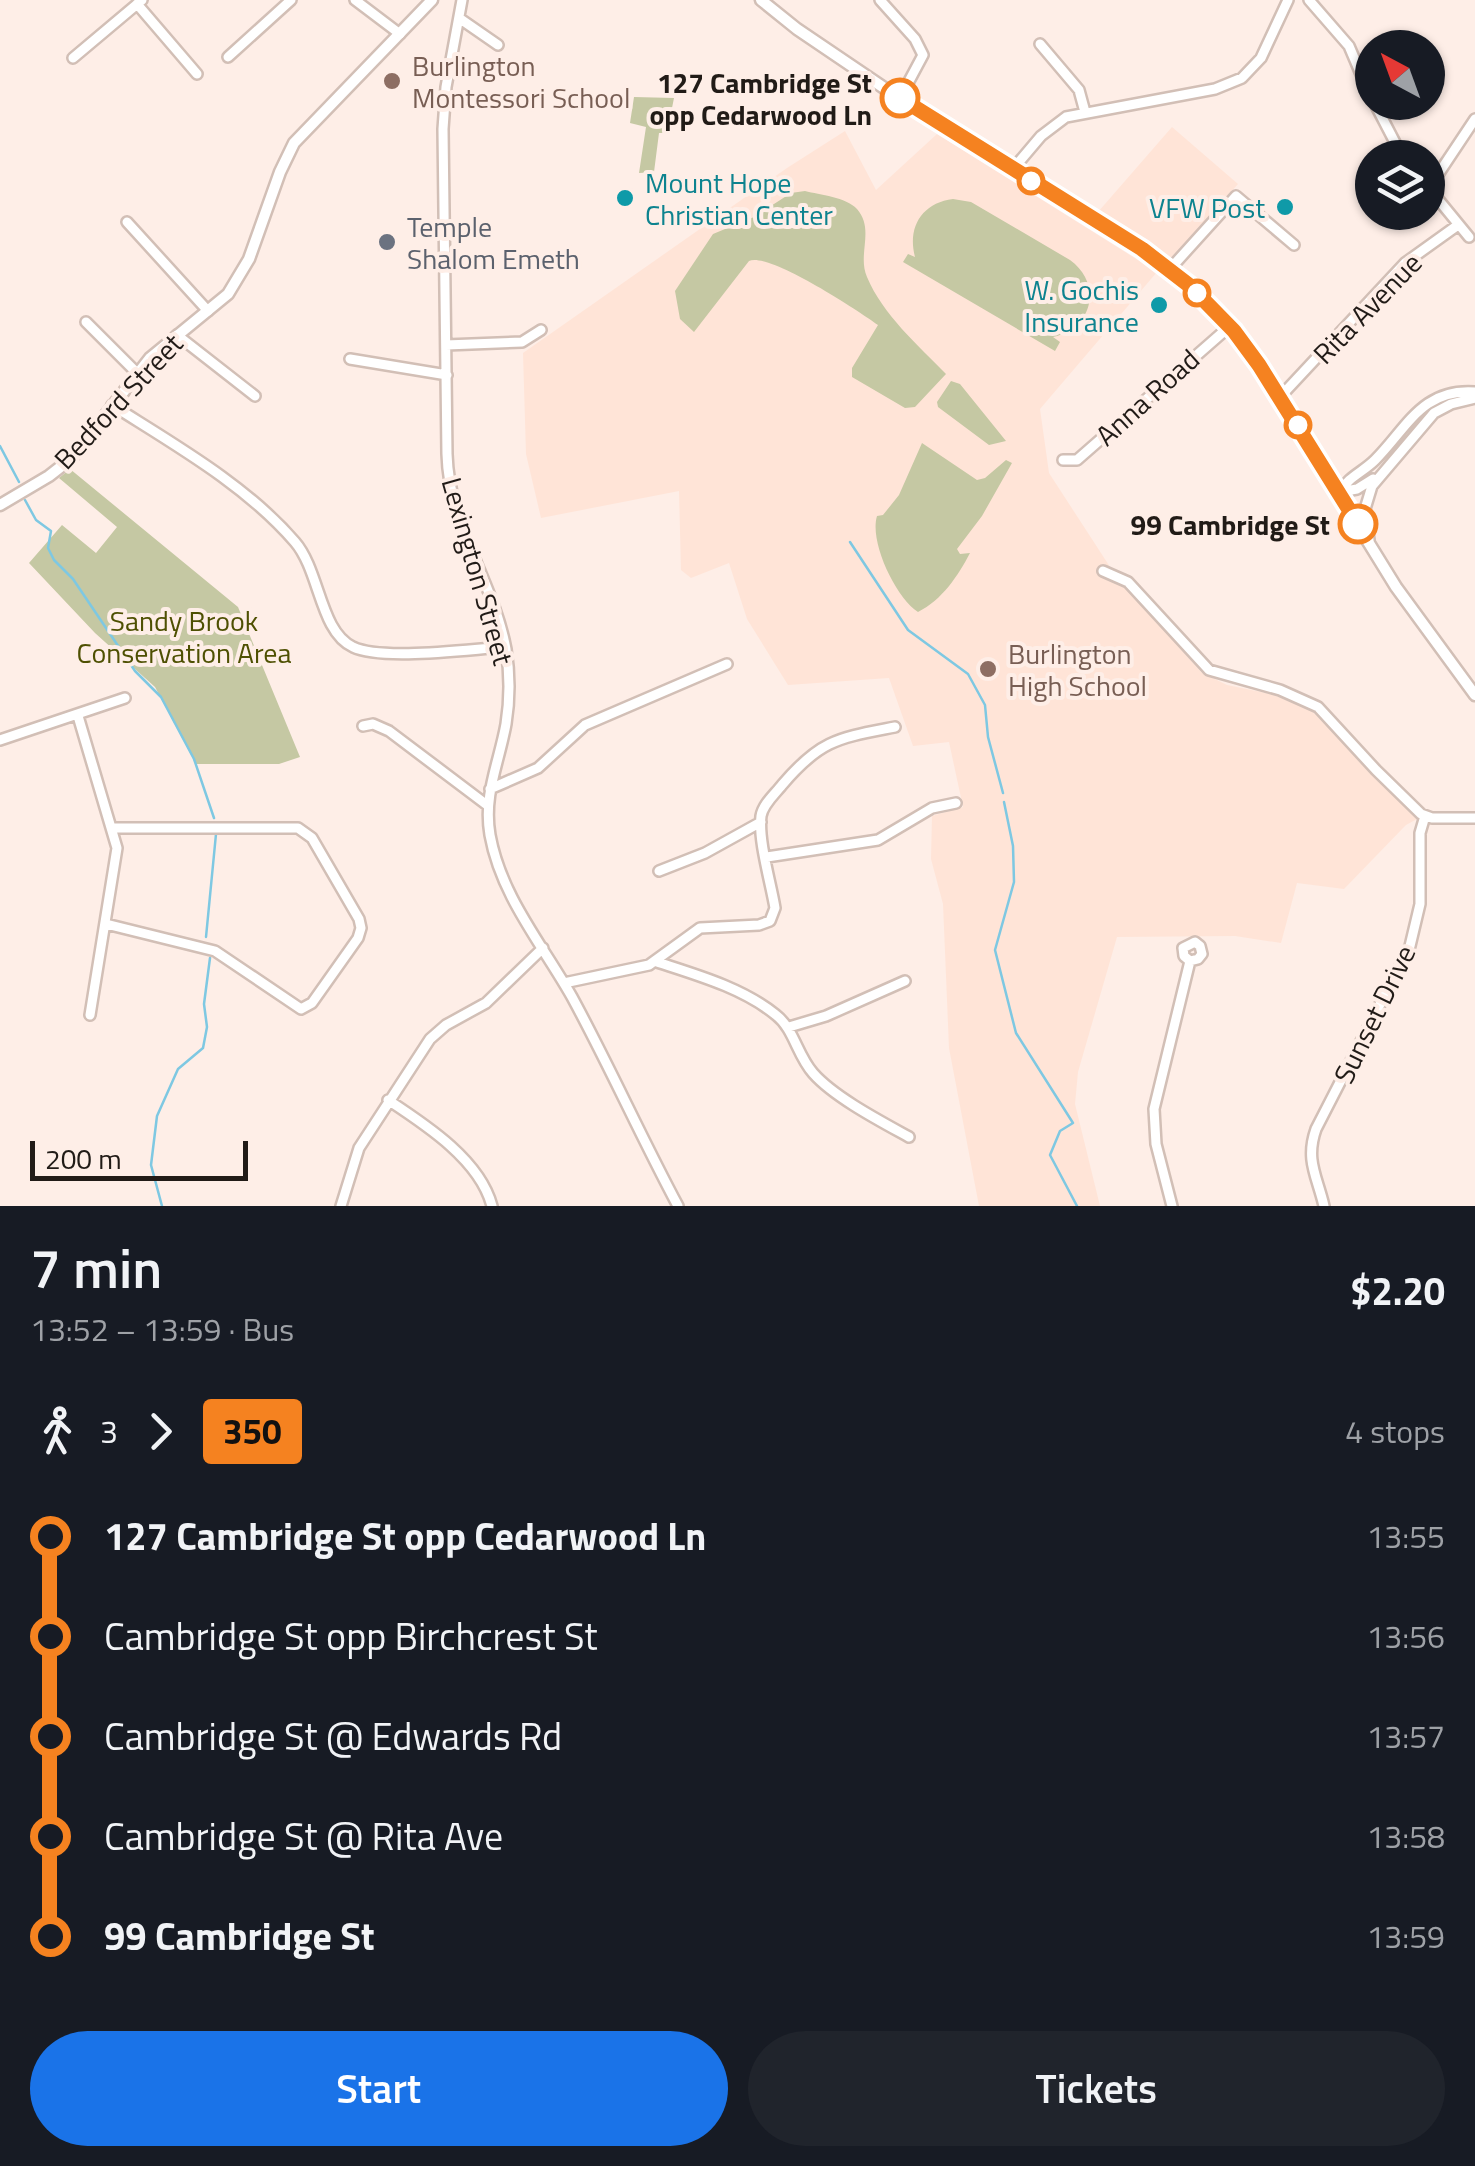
<!DOCTYPE html>
<meta charset="utf-8">
<style>
:root{--surface:#171b24;--page:#20242c;--text:#f1f3f6;--muted:#9ea1a6;--accent:#1a73e8}
body{margin:0;font-family:"Titillium Web",sans-serif;background:var(--page);color:var(--text);height:100vh;display:flex;flex-direction:column;font-size:38px;white-space:nowrap}
*{box-sizing:border-box;margin:0}
p{font-size:32px;color:var(--muted)}
.icon{flex:none;width:55px;height:55px;fill:none;stroke:currentColor;stroke-width:2;stroke-linecap:round;stroke-linejoin:round}
.map{position:relative;height:1206px;overflow:hidden}
.panel{display:flex;flex-direction:column;background:var(--surface);flex:1}
.panel>*{flex:none}
.badge{padding:0 20px;border-radius:8px;font-size:35px;line-height:65px}
.needle{width:65px;rotate:319deg}
.tools{position:absolute;left:1355px;top:30px;display:grid;gap:20px}
.tools a{display:grid;place-items:center;width:90px;height:90px;border-radius:50%;background:var(--surface);box-shadow:0 2px 8px #0004;font-size:50px}
.scale{position:absolute;left:30px;bottom:25px;width:218px;box-sizing:border-box;padding-left:10px;border:5px solid #211b17;border-top:0;font-size:28px;line-height:35px;white-space:nowrap;color:#211b17;-webkit-text-stroke:8px #feeee7;paint-order:stroke}
.map>.badge{position:absolute;translate:-50% -50%;box-shadow:0 0 0 5px #fff}
.legs{display:flex;align-items:center;gap:15px;height:110px;padding:0 30px;font-size:32px}
.legs p{margin-inline-start:auto}
.summary{display:flex;align-items:center;justify-content:space-between;height:170px;padding:0 30px}
h1{font-size:55px;font-weight:600;line-height:75px}
.button{display:flex;gap:20px;margin-top:auto;padding:20px 30px}
.button a{flex:1;height:115px;border-radius:60px;background:var(--accent);color:#fff;font-size:40px;font-weight:600;line-height:115px;text-align:center}
.button a+a{background:var(--page);color:var(--text)}
ul{padding:0 30px;list-style:none}
li{display:flex;align-items:center;gap:35px;height:100px;font-size:38px}
li i{display:grid;place-items:center;width:15px;height:100%;margin:0 12px;background:currentColor}
li i::after{content:'';width:25px;height:25px;margin:-12px;border:8px solid;border-radius:50%;background:var(--surface)}
li p{margin-inline-start:auto}
li:first-child i{background:linear-gradient(#0000 50%,currentColor 0)}
li:last-child i{background:linear-gradient(currentColor 50%,#0000 0)}
.map>svg:first-child{display:block}
</style>
<div class="map">
<svg width="1475" height="1206" viewBox="0 0 1475 1206">
<rect width="100%" height="100%" fill="#feeee7"/>
<!-- built -->
<path fill="#ffe4d7" d="M1172,127L1238,184L1171,259L1098,212Z
M845,131L876,190L937,134L1157,272L1040,409L1049,473L1112,570L1201,672L1227,685L1271,694L1310,709L1417,819L1406,825L1344,889L1297,883L1281,943L1235,936L1117,937L1078,1072L1075,1104L1100,1206H979L949,1048L943,904L931,859L932,816L963,807L949,742L913,746L889,678L788,685L747,619L729,563L691,578L681,570L679,491L541,518L526,454L523,353L787,168Z"/>
<!-- green -->
<path fill="#c5c8a3" d="M634,97L674,98L667,133H659L654,172L639,173L646,127L630,123Z
M805,191C820,195 846,197 857,209C875,230 857,254 867,277C883,315 918,345 946,374L915,407L905,408L852,377V368L878,325C857,310 769,252 749,261L694,332L680,319L675,291L713,234L754,217L791,193Z
M953,199L971,202L1070,260C1103,284 1093,328 1053,337L1060,342L1055,351L903,262L908,254L915,257C907,227 922,203 953,199Z
M951,381L960,384L1006,441L989,445L938,407L937,402Z
M922,443L977,480L985,478L1006,460L1012,463L982,516L957,549L960,554L970,553C958,576 942,600 918,612C896,598 869,542 877,516L883,515L899,495Z
M70,469L238,607L300,757L279,764H196L155,687L95,633L29,563L62,525L96,553L117,527L59,478Z"/>
<g fill="none" stroke-linecap="round" stroke-linejoin="round">
<!-- stream -->
<path stroke="#7ec8e2" stroke-width="2.5" d="M0,446L19,482
M25,500L36,520L51,531L48,548L54,560L73,579L135,671L161,697L194,759L214,818
M850,542L908,630L968,674L985,705L988,737L1003,793
M1004,802L1013,846L1014,882L995,950L1016,1033L1073,1123L1060,1131L1050,1155L1077,1206
M206,937L216,834
M162,1206L151,1165L157,1116L178,1069L203,1048L207,1027L204,1004L210,958"/>
<defs>
<path id="minor" d="M355,0L400,34
M462,0L446,87L443,129L447,454C449,527 493,580 506,649C510,674 510,699 506,724C499,763 483,795 490,835C501,896 542,944 572,997C609,1065 641,1137 678,1206
M880,0L915,39L923,55L900,98
M1309,0L1349,46L1372,100
M137,4L197,74
M459,18L498,45
M1040,44L1079,90L1085,112
M228,57L291,0
M73,58L142,0
M1374,102L1403,158
M1013,169L1041,136L1066,117L1215,89L1242,78L1261,58L1288,0
M1428,187L1469,237
M1429,188L1475,119
M127,222L208,311
M1170,269L1236,196L1294,245
M86,322L137,373
M177,335L255,396
M446,345L522,342L541,330
M350,359L447,375
M1280,397L1405,263L1458,225
M112,405C175,445 246,485 295,542C320,571 320,632 353,647C382,661 470,649 505,647
M1063,460H1077L1230,326
M1340,492C1348,477 1363,472 1375,460C1407,428 1422,388 1475,392
M1340,492L1357,489L1373,479
M1369,540L1365,509L1372,486L1434,413L1451,404L1475,398
M1103,571L1128,582L1209,670L1280,690L1318,707L1376,770L1421,814L1432,818H1475
M78,716L117,848L90,1015
M363,726L373,724L389,731L487,805
M0,740L125,698
M490,789L538,768L585,725L727,664
M767,857L878,840L932,808L956,803
M659,871L705,853L761,822
M106,924L215,951L301,1009L312,1003L358,938L361,928L359,919L312,838L298,828H113
M657,962C697,975 743,988 776,1015C794,1029 797,1055 813,1073C834,1097 880,1121 909,1137
M564,983L649,965L700,928L759,925L770,921L775,908C771,883 758,841 761,816C763,804 775,794 782,785C821,739 839,738 895,727
M789,1027L826,1016L905,981
M388,1100C426,1125 480,1160 492,1206
M341,1206L359,1148L430,1039L446,1025L486,1003L543,948
M1172,1206L1156,1144L1154,1109L1190,961L1198,959L1202,954L1200,946L1195,942L1183,948L1184,956L1190,961
M1324,1206C1317,1176 1305,1160 1316,1129L1410,946L1420,904V833L1425,816"/>
<path id="major" d="M761,0L797,29L893,94L1157,259L1205,300L1259,365L1396,587L1475,695
M0,505L49,476L72,458L150,358L228,294L249,259L280,172L294,143L432,0"/>
</defs>
<!-- minor casing -->
<use href="#minor" stroke="#d2bfb6" stroke-width="14"/>
<!-- major casing -->
<use href="#major" stroke="#d2bfb6" stroke-width="15"/>
<!-- minor -->
<use href="#minor" stroke="#fff" stroke-width="9"/>
<!-- major -->
<use href="#major" stroke="#fff" stroke-width="10"/>
</g>
<g fill="none" stroke-linecap="round" stroke-linejoin="round">
<defs>
<path id="line-1" d="M900,98L1142,249L1190,286L1234,331L1259,365L1358,524"/>
</defs>
<!-- line-1 casing -->
<use href="#line-1" stroke="#fff" stroke-width="22"/>
<!-- line-1 -->
<use href="#line-1" stroke="#f58220" stroke-width="15"/>
</g>
<!-- markers -->
<g fill="#8d6e63" stroke="#feeee7" stroke-width="4">
<circle cx="392" cy="81" r="10"/>
<circle cx="988" cy="669" r="10"/>
</g>
<g fill="#fff" stroke="#f58220" stroke-width="5">
<circle cx="900" cy="98" r="18"/>
<circle cx="1031" cy="181" r="12"/>
<circle cx="1197" cy="293" r="12"/>
<circle cx="1298" cy="425" r="12"/>
<circle cx="1358" cy="524" r="18"/>
</g>
<g fill="#0f9aa8" stroke="#feeee7" stroke-width="4">
<circle cx="625" cy="198" r="10"/>
<circle cx="1285" cy="207" r="10"/>
<circle cx="1159" cy="305" r="10"/>
</g>
<circle fill="#6b7280" stroke="#feeee7" stroke-width="4" cx="387" cy="242" r="10"/>
<g text-anchor="middle" dominant-baseline="central" stroke-width="8" stroke-linejoin="round" paint-order="stroke">
<!-- education labels -->
<g font-size="28" fill="#785e54" stroke="#feeee7" text-anchor="start">
<text x="412" y="65">Burlington<tspan x="412" dy="32">Montessori School</tspan></text>
<text x="1008" y="653">Burlington<tspan x="1008" dy="32">High School</tspan></text>
</g>
<!-- stop labels -->
<g font-size="28" font-weight="bold" fill="#211b17" stroke="#feeee7" text-anchor="end">
<text x="872" y="82">127 Cambridge St<tspan x="872" dy="32">opp Cedarwood Ln</tspan></text>
<text x="1330" y="524">99 Cambridge St</text>
</g>
<!-- culture labels -->
<g font-size="28" fill="#0d838f" stroke="#feeee7" text-anchor="end">
<text x="645" y="182" text-anchor="start">Mount Hope<tspan x="645" dy="32">Christian Center</tspan></text>
<text x="1265" y="207">VFW Post</text>
<text x="1139" y="289">W. Gochis<tspan x="1139" dy="32">Insurance</tspan></text>
</g>
<!-- worship labels -->
<g font-size="28" fill="#5b616d" stroke="#feeee7" text-anchor="start">
<text x="407" y="226">Temple<tspan x="407" dy="32">Shalom Emeth</tspan></text>
</g>
<!-- street labels -->
<g font-size="28" fill="#211b17" stroke="#feeee7">
<text transform="translate(1367 308) rotate(-46)">Rita Avenue</text>
<text transform="translate(1147 397) rotate(-42)">Anna Road</text>
<text transform="translate(118 401) rotate(-47)">Bedford Street</text>
<text transform="translate(478 571) rotate(74)">Lexington Street</text>
<text transform="translate(1374 1014) rotate(-64)">Sunset Drive</text>
</g>
<!-- park labels -->
<g font-size="28" fill="#4e5002" stroke="#feeee7">
<text x="184" y="620">Sandy Brook<tspan x="184" dy="32">Conservation Area</tspan></text>
</g>
</g>
</svg>
<div class="tools">
<a><svg class="needle" viewBox="-14 -14 28 28"><path d="M0-13l5 13h-10z" fill="#e53935"/><path d="M0 13l5-13h-10z" fill="#9ea1a6"/></svg></a>
<a><svg class="icon" aria-label="layers" viewBox="0 0 24 24"><path d="M12 4l9 5-9 5-9-5zM3 14l9 5 9-5"/></svg></a>
</div>
<div class="scale">200 m</div>
</div>
<section class="panel">
<div class="summary"><div><h1>7 min</h1><p>13:52 – 13:59 · Bus</p></div><b>$2.20</b></div>
<div class="legs"><svg class="icon" aria-label="walk" viewBox="0 0 24 24"><circle cx="13" cy="4" r="2"/><path d="M13 8l-2 6 4 7M11 14l-3 7M7 12l3-4h3l4 4"/></svg>3<svg class="icon" aria-label="forward" viewBox="0 0 24 24"><path d="M9 5l7 7-7 7"/></svg><b class="badge" style="background:#f58220;color:#111">350</b><p>4 stops</p></div>
<ul>
<li><i style="color:#f58220"></i><b>127 Cambridge St opp Cedarwood Ln</b><p>13:55</p></li>
<li><i style="color:#f58220"></i><span>Cambridge St opp Birchcrest St</span><p>13:56</p></li>
<li><i style="color:#f58220"></i><span>Cambridge St @ Edwards Rd</span><p>13:57</p></li>
<li><i style="color:#f58220"></i><span>Cambridge St @ Rita Ave</span><p>13:58</p></li>
<li><i style="color:#f58220"></i><b>99 Cambridge St</b><p>13:59</p></li>
</ul>
<div class="button"><a>Start</a><a>Tickets</a></div>
</section>
